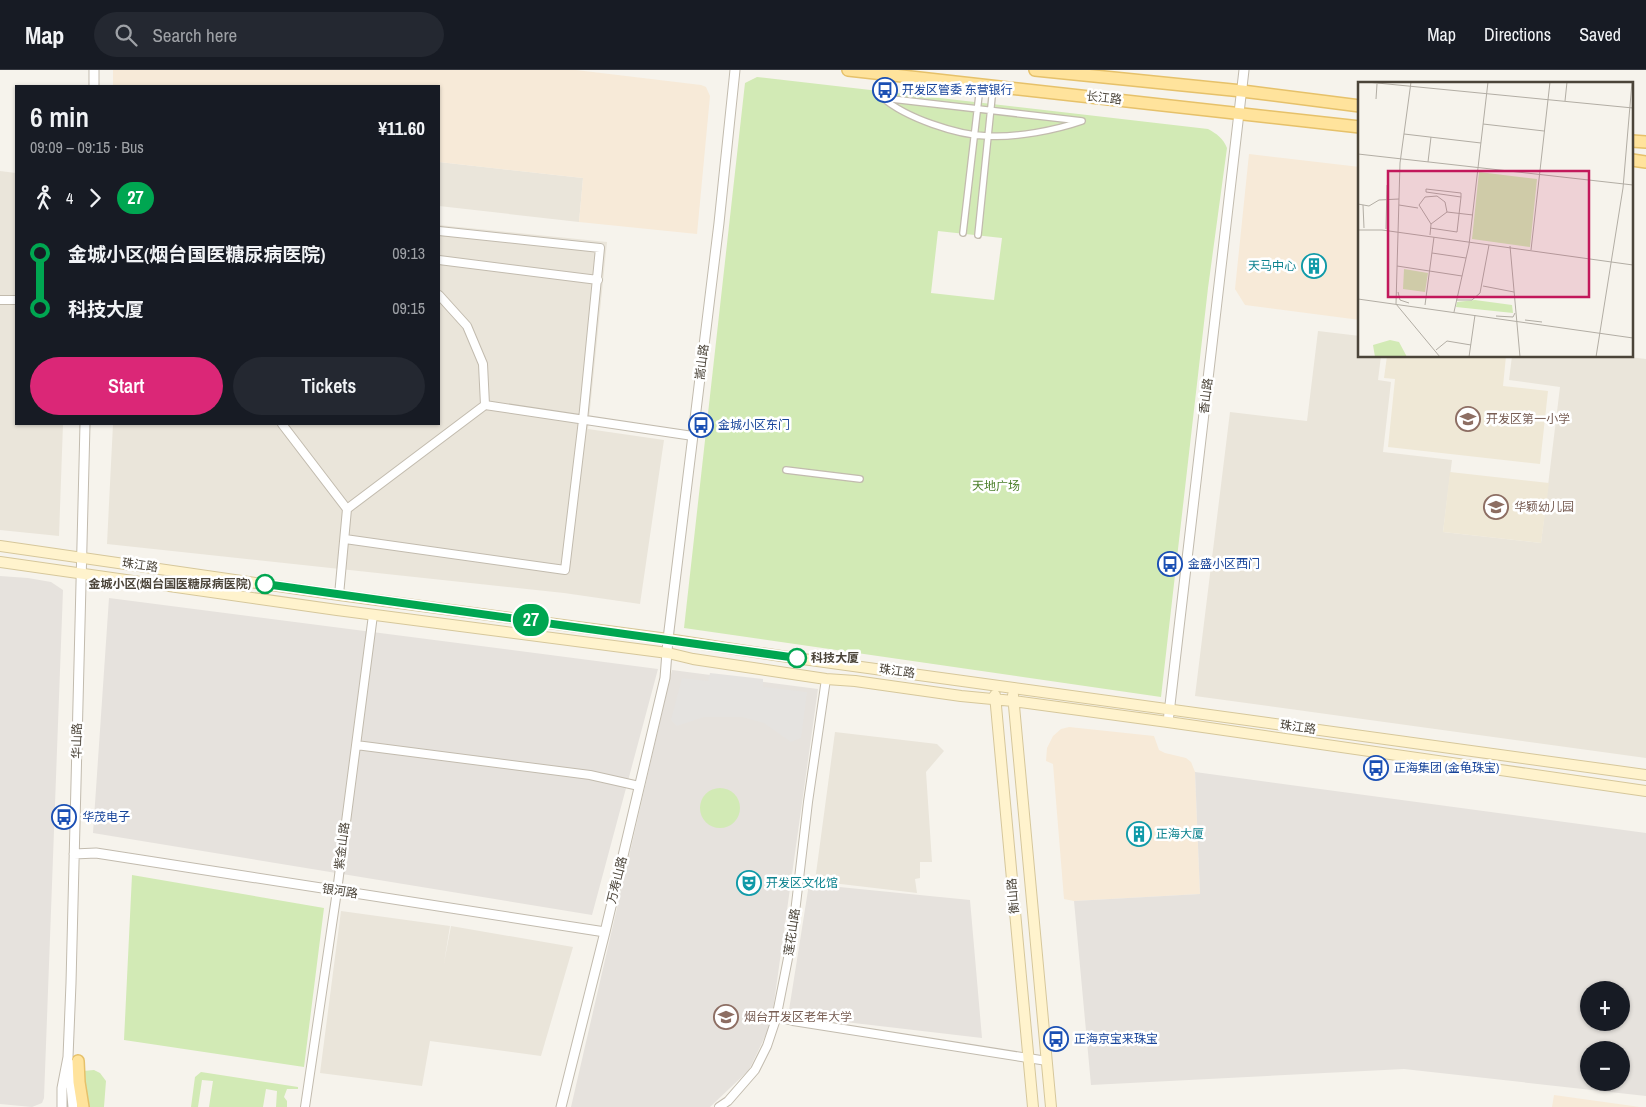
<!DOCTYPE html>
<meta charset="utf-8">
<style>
:root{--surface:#171b24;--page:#242831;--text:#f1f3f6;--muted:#9ea1a6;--line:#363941;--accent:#db2777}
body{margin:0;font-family:"Archivo Narrow","Noto Sans SC",sans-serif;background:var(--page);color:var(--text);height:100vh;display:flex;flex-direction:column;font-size:19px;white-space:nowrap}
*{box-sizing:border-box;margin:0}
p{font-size:16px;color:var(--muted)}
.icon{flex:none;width:28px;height:28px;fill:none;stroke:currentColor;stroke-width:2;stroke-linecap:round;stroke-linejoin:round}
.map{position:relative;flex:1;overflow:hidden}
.drawer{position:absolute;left:15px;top:15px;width:425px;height:340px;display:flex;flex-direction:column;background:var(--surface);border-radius:0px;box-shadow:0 1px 4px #0004}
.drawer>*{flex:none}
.badge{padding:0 10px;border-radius:16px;font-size:18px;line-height:32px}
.controls{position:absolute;left:1580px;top:911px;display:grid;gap:10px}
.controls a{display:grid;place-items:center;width:50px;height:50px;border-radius:50%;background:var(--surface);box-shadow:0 1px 4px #0004;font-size:25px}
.map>.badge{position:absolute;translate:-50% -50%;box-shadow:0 0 0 2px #fff}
.legs{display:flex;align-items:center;gap:8px;height:55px;padding:0 15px;font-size:16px}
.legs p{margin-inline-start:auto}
.summary{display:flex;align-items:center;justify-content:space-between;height:85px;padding:0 15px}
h1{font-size:28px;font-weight:600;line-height:38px}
.primary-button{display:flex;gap:10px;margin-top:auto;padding:10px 15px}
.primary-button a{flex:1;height:58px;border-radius:30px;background:var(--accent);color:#fff;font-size:20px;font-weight:600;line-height:58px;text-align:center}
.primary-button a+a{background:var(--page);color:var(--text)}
ul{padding:0 15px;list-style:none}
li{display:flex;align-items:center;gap:18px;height:55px;font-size:19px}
li i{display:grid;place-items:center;width:8px;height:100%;margin:0 6px;background:currentColor}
li i::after{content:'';width:12px;height:12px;margin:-6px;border:4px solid;border-radius:50%;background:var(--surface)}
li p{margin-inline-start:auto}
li:first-child i{background:linear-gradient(#0000 50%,currentColor 0)}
li:last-child i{background:linear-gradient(currentColor 50%,#0000 0)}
header{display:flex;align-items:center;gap:30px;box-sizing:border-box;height:70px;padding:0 25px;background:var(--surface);border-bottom:1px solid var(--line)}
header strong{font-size:24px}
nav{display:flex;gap:28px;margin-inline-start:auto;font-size:18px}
.search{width:350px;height:45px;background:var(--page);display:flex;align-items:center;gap:12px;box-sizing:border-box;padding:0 18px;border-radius:28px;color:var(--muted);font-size:19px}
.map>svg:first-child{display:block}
</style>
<header>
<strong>Map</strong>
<div class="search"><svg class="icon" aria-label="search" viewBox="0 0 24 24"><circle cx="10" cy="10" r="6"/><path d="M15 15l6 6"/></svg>Search here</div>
<nav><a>Map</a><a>Directions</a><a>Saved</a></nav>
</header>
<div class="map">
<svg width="1646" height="1037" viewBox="0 0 1646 1037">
<rect width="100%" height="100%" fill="#f6f3ec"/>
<!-- residential -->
<path fill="#eae5da" d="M439,92L583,108L579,152L439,136Z
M0,101L16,103V354H63L59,466L0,460Z
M439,155L607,172L588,359L664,370L640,534L564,523L107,474L113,354H439Z
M1318,261L1360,266V286H1381L1378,310L1391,312L1383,382L1452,390L1443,462L1541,473L1560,317L1509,310L1512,286H1621L1646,289V688L1195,626L1230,342L1307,351Z
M835,662L937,674L944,681L926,702L932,792H920V808L915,809L917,823L815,811Z
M341,841L450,856L444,893L451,856L573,877L541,986L430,971L422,1016L320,1003Z"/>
<!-- commercial -->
<path fill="#f7ead8" d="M113,0H576L701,15L706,17L710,26L697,164L579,152L583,108L439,92V16H113Z
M1249,84L1360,97V250L1245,235L1235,219Z
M1069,657L1154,666L1159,680L1165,683L1186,688L1191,692L1195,702L1200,824L1074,831L1064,829L1053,694L1046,691L1047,678L1053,666L1061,659Z
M1554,1025L1640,1037H1552Z"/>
<!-- industrial -->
<path fill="#e6e2dd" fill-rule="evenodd" d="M0,506L28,508L51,512L63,520L44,1028L42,1033L32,1037L0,1034Z
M109,528L658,599L592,845L93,763Z
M672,600L818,619L771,954L749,1000L710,1037H571Z
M1195,702L1646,763V1026L1404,999L1091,1015L1074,831L1200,824ZM1589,920H1621V952H1589ZM1589,980H1621V1012H1589Z
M809,814L970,830L982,968L794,946L789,940Z"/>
<!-- education -->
<path fill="#efe8d6" d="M1387,286H1506L1503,316L1548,321L1540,394L1388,377L1395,309L1384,308Z
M1450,402L1549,413L1541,473L1443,462Z"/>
<!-- green -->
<path fill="#d2eab5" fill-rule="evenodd" d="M757,7L1208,59C1217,64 1223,68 1227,78L1208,218L1161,627L684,558L745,13ZM938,161L1002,168L994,230L931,223Z
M700 738a20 20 0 1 1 40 0a20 20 0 1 1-40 0Z
M132,805L324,838L304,997L124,970Z
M94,1000L100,1003L106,1011L104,1037H89L83,1001Z
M201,1002L298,1017V1019H287L284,1027L287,1031V1037H276L277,1021L266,1019L263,1037H209L213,1011L202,1010L198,1037H191L195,1007Z"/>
<!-- parking -->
<path fill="#e5e3e0" d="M710,603L763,609V617L807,622L801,668L791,672L764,653L742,647H704L677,656L671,650L682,608L708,611Z"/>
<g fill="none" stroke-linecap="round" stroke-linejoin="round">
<defs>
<path id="pedestrian" d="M883,28L1082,51C1056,60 1016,68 987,66C957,65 906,48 883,28Z
M963,163L979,25
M978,165L992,27
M786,400L860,409"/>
<path id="minor" d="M439,190L598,210
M0,230H16
M485,335L693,366
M282,354L347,439L339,525
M347,439L485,335L483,294L467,256L439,225
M345,469L565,500L583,350L600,178L439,161
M356,675L590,705L639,716
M777,947L793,951L1047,991
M305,1037L337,821L373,545
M719,1037L728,1031L755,1000L767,976L776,949L792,868L808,732L826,609"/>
<path id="tertiary" d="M94,16V0
M1168,652L1244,0
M74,784L96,783L605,862
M69,993L73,1037
M62,1037V1018L68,987L71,913L85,354
M561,1037L605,862L665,608L668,569L719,153L735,0"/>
<path id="secondary" d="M0,476L339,525L668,569L781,586L1646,705
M0,492L337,540L668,583L693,589L826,609L855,611L961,626L1013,631L1168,652L1646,721
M995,625L1033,1037
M1013,625L1051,1037"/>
<path id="primary" d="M848,0L1360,57
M1035,0L1242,21L1360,36
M1632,71L1646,72
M1632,90L1646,92
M78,991L79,1012L83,1037"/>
</defs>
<!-- pedestrian casing -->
<use href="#pedestrian" stroke="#c2bbae" stroke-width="8"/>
<!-- minor casing -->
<use href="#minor" stroke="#c2bbae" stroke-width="10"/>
<!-- tertiary casing -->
<use href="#tertiary" stroke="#c2bbae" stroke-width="11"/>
<!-- secondary casing -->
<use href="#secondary" stroke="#d6c79b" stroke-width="12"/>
<!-- primary casing -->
<use href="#primary" stroke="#e6c16a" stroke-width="14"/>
<!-- pedestrian -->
<use href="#pedestrian" stroke="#fff" stroke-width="5.5"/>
<!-- minor -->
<use href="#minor" stroke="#fff" stroke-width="8"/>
<!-- tertiary -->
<use href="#tertiary" stroke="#fff" stroke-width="9"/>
<!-- secondary -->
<use href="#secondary" stroke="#fff3cd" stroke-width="10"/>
<!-- primary -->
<use href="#primary" stroke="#ffe39c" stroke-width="11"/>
</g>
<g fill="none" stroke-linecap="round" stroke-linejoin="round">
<defs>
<path id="line-1" d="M265,514L797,588"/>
</defs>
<!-- line-1 casing -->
<use href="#line-1" stroke="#fff" stroke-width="11"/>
<!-- line-1 -->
<use href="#line-1" stroke="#00a651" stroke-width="8"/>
</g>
<!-- icons -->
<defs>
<symbol id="bus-ring" viewBox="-11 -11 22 22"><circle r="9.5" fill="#fff" stroke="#1a4fb4" stroke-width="1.5"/><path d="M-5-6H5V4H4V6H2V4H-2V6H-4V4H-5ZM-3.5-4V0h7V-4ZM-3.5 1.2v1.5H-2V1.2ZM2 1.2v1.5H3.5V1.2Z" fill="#1a4fb4"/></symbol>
<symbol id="building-ring" viewBox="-11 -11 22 22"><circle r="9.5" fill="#fff" stroke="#0f9aa8" stroke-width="1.5"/><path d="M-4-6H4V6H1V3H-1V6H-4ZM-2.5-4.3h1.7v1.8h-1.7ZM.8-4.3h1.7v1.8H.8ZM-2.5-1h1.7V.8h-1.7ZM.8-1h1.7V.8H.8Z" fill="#0f9aa8"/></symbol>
<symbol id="school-ring" viewBox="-11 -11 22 22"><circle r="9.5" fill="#fff" stroke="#8d6e63" stroke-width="1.5"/><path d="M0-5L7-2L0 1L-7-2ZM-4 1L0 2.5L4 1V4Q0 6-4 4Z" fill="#8d6e63"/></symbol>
<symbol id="theatre-ring" viewBox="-11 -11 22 22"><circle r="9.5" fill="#fff" stroke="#0f9aa8" stroke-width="1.5"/><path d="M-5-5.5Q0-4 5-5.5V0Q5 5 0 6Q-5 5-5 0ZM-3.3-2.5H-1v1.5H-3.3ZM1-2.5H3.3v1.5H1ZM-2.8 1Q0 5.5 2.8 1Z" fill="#0f9aa8"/></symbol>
</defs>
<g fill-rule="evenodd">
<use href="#bus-ring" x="871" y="6" width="28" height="28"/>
<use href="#building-ring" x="1300" y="182" width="28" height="28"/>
<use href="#school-ring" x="1454" y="335" width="28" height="28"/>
<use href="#bus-ring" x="687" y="341" width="28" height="28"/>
<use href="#school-ring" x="1482" y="423" width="28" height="28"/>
<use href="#bus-ring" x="1156" y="480" width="28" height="28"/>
<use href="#bus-ring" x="1362" y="684" width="28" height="28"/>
<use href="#bus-ring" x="50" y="733" width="28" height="28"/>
<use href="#building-ring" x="1125" y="750" width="28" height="28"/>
<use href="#theatre-ring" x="735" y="799" width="28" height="28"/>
<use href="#school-ring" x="712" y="933" width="28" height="28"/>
<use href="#bus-ring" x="1042" y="955" width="28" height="28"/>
</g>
<!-- markers -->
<g fill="#fff" stroke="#00a651" stroke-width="2.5">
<circle cx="265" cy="514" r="9"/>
<circle cx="797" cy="588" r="9"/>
</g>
<g text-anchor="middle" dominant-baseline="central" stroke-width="5" stroke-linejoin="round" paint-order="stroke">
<!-- transit labels -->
<g font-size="12" fill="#164399" stroke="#fff" text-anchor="start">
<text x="902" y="20">开发区管委 东营银行</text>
<text x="718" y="355">金城小区东门</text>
<text x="1188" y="494">金盛小区西门</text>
<text x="1394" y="698">正海集团 (金龟珠宝)</text>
<text x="82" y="747">华茂电子</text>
<text x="1074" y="969">正海京宝来珠宝</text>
</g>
<!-- street labels -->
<g font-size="12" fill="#4b4439" stroke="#fff">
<text transform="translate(1104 28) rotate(6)">长江路</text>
<text transform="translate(702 292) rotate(-83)">嵩山路</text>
<text transform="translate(1206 326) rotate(-83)">香山路</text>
<text transform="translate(140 495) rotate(8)">珠江路</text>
<text transform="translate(897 601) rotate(8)">珠江路</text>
<text transform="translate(1298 657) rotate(8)">珠江路</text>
<text transform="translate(77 671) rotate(-89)">华山路</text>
<text transform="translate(342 776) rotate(-83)">紫金山路</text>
<text transform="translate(617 810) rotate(-76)">万寿山路</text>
<text transform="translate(340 821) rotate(9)">银河路</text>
<text transform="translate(1013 826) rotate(-95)">衡山路</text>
<text transform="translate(792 862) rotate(-82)">莲花山路</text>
</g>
<!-- culture labels -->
<g font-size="12" fill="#0d838f" stroke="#fff" text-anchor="start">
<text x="1296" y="196" text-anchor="end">天马中心</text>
<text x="1156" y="764">正海大厦</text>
<text x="766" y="813">开发区文化馆</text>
</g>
<!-- education labels -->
<g font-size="12" fill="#785e54" stroke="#fff" text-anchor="start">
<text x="1486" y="349">开发区第一小学</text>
<text x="1514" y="437">华颖幼儿园</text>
<text x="744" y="947">烟台开发区老年大学</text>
</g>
<!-- park labels -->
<g font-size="12" fill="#4a7f2a" stroke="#fff">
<text x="996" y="416">天地广场</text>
</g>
<!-- stop labels -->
<g font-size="12" font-weight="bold" fill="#4b4439" stroke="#fff" text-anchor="end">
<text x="251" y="514">金城小区(烟台国医糖尿病医院)</text>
<text x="811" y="588" text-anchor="start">科技大厦</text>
</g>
</g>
<!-- overview -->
<g transform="translate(1358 12)">
<rect width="275" height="275" fill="#f6f3ec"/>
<path d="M121,90L179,97L172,165L114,157ZM46,187L70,191L67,210L45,207ZM117,218L154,223L155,231L98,225L99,220ZM32,258L41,260L49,275H17L15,263Z" fill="#d2eab5"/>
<path fill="none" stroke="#b2ada4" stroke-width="1" d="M9,0L275,26M53,0L42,81L38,222L82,275M18,17L19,2M207,19L209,0M125,42L186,49M46,52L123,61M0,72L275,103M70,80L73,55M0,122L11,124L21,118L41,117M5,123L6,146M41,123L60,126M89,130L115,133M72,146L99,150L103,115L68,110V107L103,111V115M28,147L29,103M0,148H24L275,183M72,153L73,142L89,130L87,120L79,114L67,115L61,123L73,142M152,164L162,275M173,168L192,0M74,171L108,176M39,184L104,194M125,204L156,210M40,210L42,218L51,221M0,217L275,256M98,218H114L122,211L131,163M67,223L76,155M96,230L111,163L130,0M138,234L155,235L157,231M167,238L184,240M78,268L89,259L113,263M111,275L117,233M238,275L265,106L274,0"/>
<path fill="#c2185b" fill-opacity="0.15" stroke="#c2185b" stroke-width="2.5" d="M30,89H231V215H30Z"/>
<rect width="275" height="275" fill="none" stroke="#4b4439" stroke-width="2.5"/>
</g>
</svg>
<div class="controls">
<a>+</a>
<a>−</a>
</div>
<b class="badge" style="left:531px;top:550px;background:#00a651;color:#fff">27</b>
<section class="drawer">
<div class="summary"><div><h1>6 min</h1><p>09:09 – 09:15 · Bus</p></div><b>¥11.60</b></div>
<div class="legs"><svg class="icon" aria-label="walk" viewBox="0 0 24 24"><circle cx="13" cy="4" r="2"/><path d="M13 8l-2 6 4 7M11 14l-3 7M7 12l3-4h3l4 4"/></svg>4<svg class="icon" aria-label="forward" viewBox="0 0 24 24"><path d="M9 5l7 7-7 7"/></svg><b class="badge" style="background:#00a651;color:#fff">27</b></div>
<ul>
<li><i style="color:#00a651"></i><b>金城小区(烟台国医糖尿病医院)</b><p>09:13</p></li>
<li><i style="color:#00a651"></i><b>科技大厦</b><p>09:15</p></li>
</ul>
<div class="primary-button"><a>Start</a><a>Tickets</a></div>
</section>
</div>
